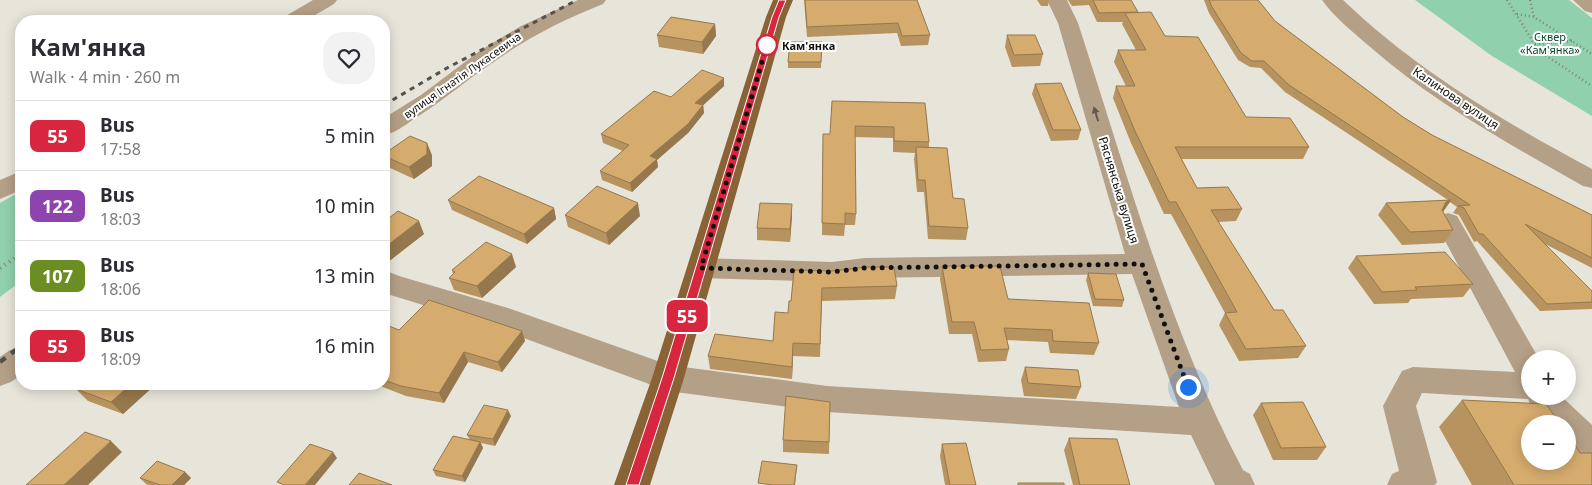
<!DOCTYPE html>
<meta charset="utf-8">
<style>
:root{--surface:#fff;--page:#f2f2f3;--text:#2b2b33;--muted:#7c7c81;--line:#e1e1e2}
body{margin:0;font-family:"Noto Sans",sans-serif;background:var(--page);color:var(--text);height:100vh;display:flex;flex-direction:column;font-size:19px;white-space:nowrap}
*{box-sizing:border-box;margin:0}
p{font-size:16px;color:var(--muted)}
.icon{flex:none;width:28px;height:28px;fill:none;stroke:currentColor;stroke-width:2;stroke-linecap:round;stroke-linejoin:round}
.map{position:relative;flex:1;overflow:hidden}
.drawer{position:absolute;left:15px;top:15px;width:375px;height:375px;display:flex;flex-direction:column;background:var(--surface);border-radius:20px;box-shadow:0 2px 12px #0003}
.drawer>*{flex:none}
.badge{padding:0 10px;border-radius:8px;font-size:18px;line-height:32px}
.tools{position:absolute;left:1521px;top:350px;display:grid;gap:10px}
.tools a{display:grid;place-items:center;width:55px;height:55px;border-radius:50%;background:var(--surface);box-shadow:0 2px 12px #0003;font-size:25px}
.you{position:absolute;width:25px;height:25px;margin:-12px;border:4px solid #fff;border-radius:50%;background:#1a73e8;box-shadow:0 0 0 8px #1a73e833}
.map>.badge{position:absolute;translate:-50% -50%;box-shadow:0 0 0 2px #fff}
.round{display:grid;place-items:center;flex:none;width:52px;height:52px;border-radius:20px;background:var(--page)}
.headline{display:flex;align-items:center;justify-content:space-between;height:85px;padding:0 15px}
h1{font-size:24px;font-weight:700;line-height:38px}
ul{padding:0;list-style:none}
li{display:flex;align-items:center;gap:15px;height:70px;padding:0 15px;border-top:1px solid var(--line)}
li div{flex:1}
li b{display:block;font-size:19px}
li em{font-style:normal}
li .badge{min-width:55px;font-weight:700;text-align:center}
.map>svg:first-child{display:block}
</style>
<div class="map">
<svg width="1592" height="485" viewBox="0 0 1592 485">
<rect width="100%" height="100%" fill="#e7e5da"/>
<!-- green -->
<path fill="#90d0ac" d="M1415,0H1569L1592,18V116L1492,56Z
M21,191V281L0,297V203Z"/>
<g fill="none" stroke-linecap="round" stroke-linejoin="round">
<!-- path-far1 -->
<path stroke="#828179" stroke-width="2.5" stroke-dasharray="1 3" stroke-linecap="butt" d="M1507,0L1539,51L1592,86
M1530,0L1534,17L1592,54
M1517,14L1534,17
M1535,44L1572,41"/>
<!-- path -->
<path stroke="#828179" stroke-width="4" stroke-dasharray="1 4.5" stroke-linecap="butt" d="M0,268L21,254"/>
<!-- minor -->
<path fill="#b49f87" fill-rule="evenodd" d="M313,0H337L334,4L305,21H281L284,17Z
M578,0H606L603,4C565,19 531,36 498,59C469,78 443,101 414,119C404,126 395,133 384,135V118L421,95L481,50L521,26Z
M1047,0H1067L1078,23C1127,173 1169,330 1243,470L1250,474L1255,485H1215L1191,435L827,412L668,391L488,325L384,293V270L399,276L508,308L669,365L827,386L1179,407L1132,274L865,278L832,282L701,278L691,275L687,268L691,261L701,258L832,262L865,258L1125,254L1058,23Z
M1322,0H1343C1417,71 1503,121 1592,169V188L1583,186C1509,144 1433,102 1369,46C1353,32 1334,17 1322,0Z
M1573,0H1592V13L1585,11Z
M21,171V190L0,199V180Z
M1448,213L1457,216L1539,359H1530V396H1561L1592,425V460L1580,455L1568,445V424H1545L1534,413L1528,399L1422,393L1416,406L1437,482L1435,485H1387L1392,474L1399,471L1383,406L1402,371L1413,367L1515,372L1435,222L1439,216Z
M21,347V375L11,382L0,386V357L10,350Z"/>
<!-- major -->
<path fill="#896336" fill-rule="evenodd" d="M773,0H793L786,17L684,378L650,485H614L652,378L766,17Z"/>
<!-- rail-far1 -->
<path stroke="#54524c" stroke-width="3" stroke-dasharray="5 5" stroke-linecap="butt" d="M384,105L447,68L577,0"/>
<!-- rail -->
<path stroke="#54524c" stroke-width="4.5" stroke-dasharray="7 7" stroke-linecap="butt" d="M0,362L21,346"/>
</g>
<!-- wall -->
<path fill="#b7935f" d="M804,0H917L930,35L928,45L901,46L897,33L807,37Z
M1037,0H1049L1048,6H1041Z
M1068,0H1131L1138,12L1165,36L1246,117L1309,147L1303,159H1181L1197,188L1242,209L1236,221L1218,222L1274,310L1306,346L1298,358L1239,361L1219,325L1225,313L1171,214H1164L1131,143L1113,98L1116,86H1126L1114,62L1118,50H1136L1122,24L1123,22H1097L1089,5L1072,6Z
M1204,0H1258L1275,21L1403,117L1432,135L1592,215V268L1545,244L1592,291V309L1540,311L1477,241L1474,242L1459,215L1453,213L1457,207L1450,202L1443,212L1453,230L1444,243L1402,245L1378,215L1386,203L1448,200L1285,92L1261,68L1250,67L1238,60L1209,13Z
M715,24L716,36L703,54L659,47L657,35Z
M1007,35L1043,54L1040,66L1012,67L1005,47Z
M822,42L821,68H788V62Z
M724,78V86L703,105L704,113L688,133L657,160L658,167L632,192L602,180L600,171L623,151L603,143L601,134L671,97Z
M1035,84L1081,130L1078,140L1051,141L1032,94Z
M925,103L929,142V148L953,198L968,228L966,240L928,239L924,192H917L914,159L915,153L893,152V138L855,137L856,214L855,225H845L844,236L822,235L823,134H830Z
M384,154L432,155V166L414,179L388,167L384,158Z
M448,200L554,208L556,219L527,244L452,210Z
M565,215L640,216L609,245L568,227Z
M792,216L790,242L757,240V228Z
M384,222L424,234L388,262L384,259Z
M1356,256L1473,284L1463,297L1411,299L1408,303L1374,304L1348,268Z
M942,266L1099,343L1094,355L1050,353L1048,342L1007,340L1009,349L1006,361L978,362L972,334H949L940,279Z
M516,267L482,298L454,290L449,278L453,274L452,270Z
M794,270L897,286L895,299L822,301L820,357L793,356L792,379L710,369L708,356L773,341L788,313L791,301Z
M1088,273L1124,300L1122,307L1093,306L1086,280Z
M384,324L399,330L522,331L525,341L502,372L468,362L444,403L406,396L375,384H384Z
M1025,367L1081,387L1076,399L1024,396L1021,380Z
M82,384H156L123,414L88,401L76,389Z
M1462,400L1592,485H1472L1439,427Z
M830,402L829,454L783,452V440Z
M1261,403L1326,447L1317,460H1273L1253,415Z
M511,416L495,446L481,443L483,448L465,482L436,476L433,470L470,440L467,435Z
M1069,438L1130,485H1073L1064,450Z
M942,444L976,485H945L940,456Z
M185,472L191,478L184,485H149L146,484L140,478Z"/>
<!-- shaded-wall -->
<path fill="#95784d" d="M715,24L716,36L703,54L702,42Z
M724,78V86L696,112L695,103Z
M703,105L704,113L688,133L657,160L658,167L632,192L630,183L650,156Z
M427,143L432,155V166L414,179L409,167Z
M1451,200L1442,213L1437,215L1446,202Z
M638,203L640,216L609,245L606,233Z
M792,204V216L790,242V229Z
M554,208L556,219L527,244L524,234Z
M419,221L424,234L388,262L384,252V248Z
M512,254L516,267L482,298L477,286Z
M522,331L525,341L502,372L498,362Z
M793,343V356L792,379V367Z
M464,352L468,362L444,403L439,393Z
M131,384H156L123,414L111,402Z
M508,410L511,416L495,446L493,439Z
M111,441L122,452L88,485H64Z
M480,442L483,448L465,482L462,476Z
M333,452L337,458L315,485H305Z
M797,465L795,485H794Z
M185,472L191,478L184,485H172Z"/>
<!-- building -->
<path fill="#d5ab6e" stroke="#95784d" d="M805,0H917L930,35L902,36L898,23L807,27Z
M1093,0H1131L1138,12L1099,13Z
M1209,0H1258L1275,21L1403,117L1432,135L1592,215V258L1525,224L1592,291V302L1547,304L1483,234H1479L1464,208L1458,206L1470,205L1289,85L1264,61H1252L1241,53L1212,7Z
M1151,12L1165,36L1198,37L1246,117L1290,118L1309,147H1175L1197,188L1228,187L1242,209L1211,210L1274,310H1283L1306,346L1246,349L1225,313L1237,312L1176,202H1169L1135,131L1116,86H1135L1118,50H1146L1125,13Z
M671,17L715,24L702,42L657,35Z
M1007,35H1035L1043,54L1014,55Z
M790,42H822L821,62H788Z
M702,70L724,78L695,103L703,105L688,124L650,156L657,159L630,183L600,171L629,145L601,134L654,91L671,97Z
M1061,83L1081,130H1053L1035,84Z
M832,101L925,103L929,142L894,141V127L855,126L856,214L845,213V224L822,223L823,134H830Z
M410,136L427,143V154L409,167L384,156V154Z
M916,147L947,148L953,198L964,199L968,228L929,226L925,180H918Z
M479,176L554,208L524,234L448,200Z
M597,186L638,203L606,233L565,215Z
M1451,200L1446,202L1442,210L1453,230L1410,232L1386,203Z
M760,203L792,204L790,229L757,228Z
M398,211L419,221L384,248V222Z
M486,242L512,254L477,286L449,278L455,272L452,270Z
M1445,252L1473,284L1415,287L1417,290L1382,292L1356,256Z
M942,266H1000L1008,299L1089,303L1099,343L1053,341L1052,330L1004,328L1009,349L981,350L974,322H952Z
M866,267H894L897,286L822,288L820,344L793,343L792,367L708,356L715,334L773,341L775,312L788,313L789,301H791L794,270L832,271Z
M1088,273L1116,274L1124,300L1095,299Z
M429,300L522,331L498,362L464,352L439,393L401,386L384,380V324L399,330Z
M1025,367L1078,370L1081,387L1028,383Z
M82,384H131L111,402L76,389Z
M786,396L830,402L829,442L783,440Z
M1462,400L1546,404L1560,424H1530V461H1568V435L1580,453H1592V485H1514Z
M1303,402L1326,447L1281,448L1261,403Z
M484,405L508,410L493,439L467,435Z
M85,432L111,441L64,485H26Z
M453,436L480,442L462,476L433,470Z
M1069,438L1117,439L1130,485H1080Z
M966,443L976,485H950L942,444Z
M310,444L333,452L305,485H284L277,482Z
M157,461L185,472L172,485H160L140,478Z
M762,461L797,465L794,485H773L758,483Z
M359,473L392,485H349Z
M1018,483H1064V485H1018Z"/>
<!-- one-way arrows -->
<defs><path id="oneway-solid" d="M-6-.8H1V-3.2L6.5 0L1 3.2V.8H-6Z" transform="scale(1.25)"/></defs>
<use fill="#63584a" href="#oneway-solid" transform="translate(1096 114) rotate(-107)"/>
<!-- line -->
<path fill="#d7263d" stroke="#fff" d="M779,0H786L779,17L674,378L639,485H626L662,378L772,17Z"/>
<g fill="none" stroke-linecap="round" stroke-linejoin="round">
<!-- walk -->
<path stroke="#12110d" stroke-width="5" stroke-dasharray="0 9" d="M767,45L701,268L832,272L865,268L1142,264L1188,387"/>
</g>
<!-- markers -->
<circle fill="#fff" stroke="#d7263d" stroke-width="2.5" cx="767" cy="45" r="10"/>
<g text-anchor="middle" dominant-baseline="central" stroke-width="4" stroke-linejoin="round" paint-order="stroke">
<!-- far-park labels -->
<g font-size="11" fill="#0d472d" stroke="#fff">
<text x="1550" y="36">Сквер<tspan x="1550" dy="13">«Кам'янка»</tspan></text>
</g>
<!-- far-stop labels -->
<g font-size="11" font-weight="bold" fill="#12110d" stroke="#fff" text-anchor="start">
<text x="782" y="45">Кам'янка</text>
</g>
<!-- far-street labels -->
<g font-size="11" fill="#12110d" stroke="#fff">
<text transform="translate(462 75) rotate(-35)">вулиця Ігнатія Лукасевича</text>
</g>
<!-- street labels -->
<g font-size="12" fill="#12110d" stroke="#fff">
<text transform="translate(1456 98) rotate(34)">Калинова вулиця</text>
<text transform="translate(1119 190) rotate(73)">Ряснянська вулиця</text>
</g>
</g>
</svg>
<div class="tools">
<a>+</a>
<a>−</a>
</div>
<div class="you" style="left:1188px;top:387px"></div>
<b class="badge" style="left:687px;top:316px;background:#d7263d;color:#fff">55</b>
<section class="drawer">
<div class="headline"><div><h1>Кам'янка</h1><p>Walk · 4 min · 260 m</p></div><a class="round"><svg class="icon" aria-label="heart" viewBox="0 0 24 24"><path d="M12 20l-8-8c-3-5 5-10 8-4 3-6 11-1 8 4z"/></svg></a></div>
<ul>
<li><span class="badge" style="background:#d7263d;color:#fff">55</span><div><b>Bus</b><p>17:58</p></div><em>5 min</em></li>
<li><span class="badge" style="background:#8e44ad;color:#fff">122</span><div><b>Bus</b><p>18:03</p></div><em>10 min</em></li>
<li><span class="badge" style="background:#6b8e23;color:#fff">107</span><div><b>Bus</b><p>18:06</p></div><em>13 min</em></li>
<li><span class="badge" style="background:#d7263d;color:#fff">55</span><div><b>Bus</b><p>18:09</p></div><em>16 min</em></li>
</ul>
</section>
</div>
